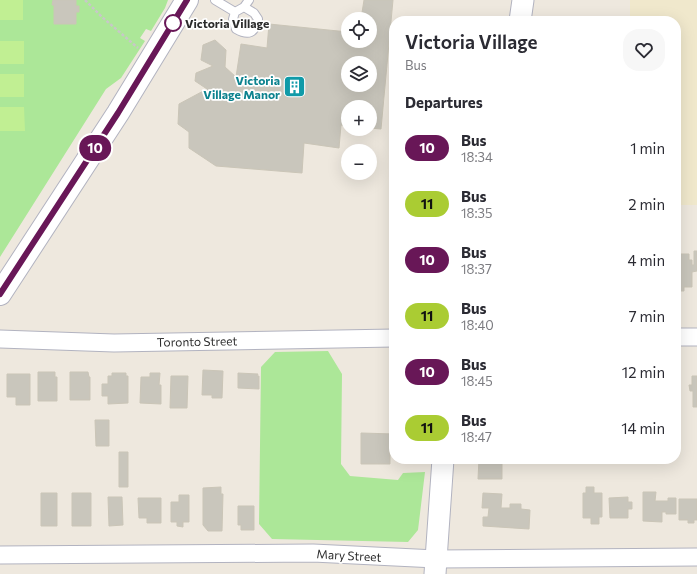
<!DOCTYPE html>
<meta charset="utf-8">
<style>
:root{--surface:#fff;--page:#f7f7f7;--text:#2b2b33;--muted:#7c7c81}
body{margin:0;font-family:Commissioner,sans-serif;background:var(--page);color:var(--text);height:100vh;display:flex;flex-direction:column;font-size:15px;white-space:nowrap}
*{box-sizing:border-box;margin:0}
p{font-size:13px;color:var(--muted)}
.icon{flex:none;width:22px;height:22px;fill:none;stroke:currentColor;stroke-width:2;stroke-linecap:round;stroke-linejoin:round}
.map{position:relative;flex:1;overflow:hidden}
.drawer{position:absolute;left:389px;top:16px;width:292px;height:448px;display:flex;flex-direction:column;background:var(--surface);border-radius:16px;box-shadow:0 4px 16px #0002}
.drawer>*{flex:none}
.badge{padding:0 8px;border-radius:13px;font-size:14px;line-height:26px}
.controls{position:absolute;left:341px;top:12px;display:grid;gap:8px}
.controls a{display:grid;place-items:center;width:36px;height:36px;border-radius:50%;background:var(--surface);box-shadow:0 4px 16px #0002;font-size:20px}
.map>.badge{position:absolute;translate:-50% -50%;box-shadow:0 0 0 2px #fff}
h2{padding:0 16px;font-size:15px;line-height:36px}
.round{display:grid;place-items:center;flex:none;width:42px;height:42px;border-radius:16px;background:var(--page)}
.summary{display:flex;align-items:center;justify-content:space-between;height:68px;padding:0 16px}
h1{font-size:19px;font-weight:600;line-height:30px}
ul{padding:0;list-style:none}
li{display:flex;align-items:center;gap:12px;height:56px;padding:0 16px}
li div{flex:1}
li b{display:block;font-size:15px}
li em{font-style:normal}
li .badge{min-width:44px;font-weight:700;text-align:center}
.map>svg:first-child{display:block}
</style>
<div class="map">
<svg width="697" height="574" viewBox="0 0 697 574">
<rect width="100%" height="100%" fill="#eee8de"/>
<!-- education -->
<path fill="#f0e8cc" d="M630,0H697V205H676V21H630Z"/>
<!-- green -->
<path fill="#ace798" d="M0,0H168L165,8L151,31L146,29L140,38L145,41L121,78L106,89L0,257Z
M328,351L342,374L341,464L350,476L398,480L403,473L425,472L418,530L408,542L272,539L259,524L261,367L275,352Z"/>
<!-- pitch -->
<path fill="#c1ef93" d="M0,0H23V20H0Z
M0,41H24V64H0Z
M0,74H24V97H0Z
M0,107H24L25,131H0Z"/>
<!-- building -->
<path fill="#c9c6bc" stroke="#cac5b7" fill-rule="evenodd" d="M53,0H76V6H79V12H76V24H54V5H52Z
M364,0H393L381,129L370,128V107H348V126L341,125L339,148L304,143L302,173L216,166L189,148V132L178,124L179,104L207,89L195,81L196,73L213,66L201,60L203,45L215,40L226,50L225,67L236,77L241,44L267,48L269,24L348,32V41H370V19H361ZM348,63H370V85H348Z
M694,251H697V271L692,272V287H684V291H677L676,260H679L678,254H689V260H692V265H694Z
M203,370L223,371L222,398H212V395H202Z
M38,372H55V377H57V401H38Z
M70,372H88L89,377H90V400H70Z
M112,373H126V376H128V403L108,404V396H102V384H108V376H112Z
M150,373H160L159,385H161V404L140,403L141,377H150Z
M238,373L258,374L257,376H259V389L238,388Z
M7,374H30V405H16V397H7Z
M171,376H188L187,408H170Z
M692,376H697V407H693V391H690L689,385H692Z
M95,420H109V446H96Z
M361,433L394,434V446H390V464H361Z
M119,452H128V487H119Z
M479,459H502V479H478Z
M221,487V494H223L222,531H208L203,525V488Z
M586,487H594V493H602V517H599V524H591V518H583V493H586Z
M643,492H656L655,501H668V498H676V514H666V512H662V522L643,521Z
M41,493H57V526H41Z
M72,493H91V526H72Z
M483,493L502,494L501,508H510V504H521V509L530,510L529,529L483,526V517H488L489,508H482Z
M179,495H189V522H183V527L177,526V522H171V502H179Z
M108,497H122L123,525L109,526Z
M628,497V502H632V509H628V518H610L609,498Z
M138,498H161V523H147V518H139Z
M679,499H697V520H694V523H688V520H679Z
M238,506H254V530H241V525H238Z"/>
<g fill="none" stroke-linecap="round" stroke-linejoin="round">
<defs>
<path id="service" d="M215,0L235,12L244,7L249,0
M235,12L233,19L236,29C248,36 255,34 258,19L254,13L244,7"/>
<path id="minor" d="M676,337H697
M0,339L114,343L394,338
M0,555L313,553L436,559L697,557"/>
<path id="tertiary" d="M520,21L523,0
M435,574L443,459"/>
<path id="secondary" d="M0,294L118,113L187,0"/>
</defs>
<!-- service casing -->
<use href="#service" stroke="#b2b3c0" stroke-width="10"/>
<!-- minor casing -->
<use href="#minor" stroke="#b2b3c0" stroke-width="19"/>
<!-- tertiary casing -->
<use href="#tertiary" stroke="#b2b3c0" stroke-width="23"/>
<!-- secondary casing -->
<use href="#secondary" stroke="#b2b3c0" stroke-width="24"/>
<!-- path -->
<path stroke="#c8c8c8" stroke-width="2.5" stroke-dasharray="3 2" stroke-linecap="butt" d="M85,0L102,17L138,48"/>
<!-- service -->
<use href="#service" stroke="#fff" stroke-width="8"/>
<!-- minor -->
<use href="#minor" stroke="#fff" stroke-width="17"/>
<!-- tertiary -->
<use href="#tertiary" stroke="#fff" stroke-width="21"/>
<!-- secondary -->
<use href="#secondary" stroke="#fff" stroke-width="22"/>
</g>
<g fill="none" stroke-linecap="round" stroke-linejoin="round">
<defs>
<path id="line" d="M0,294L118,113L187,0"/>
</defs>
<!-- line casing -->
<use href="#line" stroke="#fff" stroke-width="9"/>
<!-- line -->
<use href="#line" stroke="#681757" stroke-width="6"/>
</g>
<!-- icons -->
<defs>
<symbol id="building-square" viewBox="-11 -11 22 22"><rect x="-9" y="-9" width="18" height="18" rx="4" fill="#0f9aa8" stroke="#fff"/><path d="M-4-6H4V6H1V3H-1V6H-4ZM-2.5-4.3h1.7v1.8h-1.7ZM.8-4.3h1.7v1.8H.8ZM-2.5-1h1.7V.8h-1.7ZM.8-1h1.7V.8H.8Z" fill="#fff"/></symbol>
</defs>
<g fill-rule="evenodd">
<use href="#building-square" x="282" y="74" width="25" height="25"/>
</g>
<!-- markers -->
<circle fill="#fff" stroke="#681757" stroke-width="2" cx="173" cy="23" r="8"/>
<g text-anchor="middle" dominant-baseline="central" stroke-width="3.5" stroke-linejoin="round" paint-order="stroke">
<!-- stop labels -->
<g font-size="12" font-weight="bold" fill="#2c2c2c" stroke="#fff" text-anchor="start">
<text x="185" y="23">Victoria Village</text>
</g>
<!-- culture labels -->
<g font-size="12" font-weight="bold" fill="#0d838f" stroke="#fff" text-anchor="end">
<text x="280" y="80">Victoria<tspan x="280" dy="14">Village Manor</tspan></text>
</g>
<!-- street labels -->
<g font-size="12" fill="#2c2c2c" stroke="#fff">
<text transform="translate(197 341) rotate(-1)">Toronto Street</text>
<text transform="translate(349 555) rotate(3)">Mary Street</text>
</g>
</g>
</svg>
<div class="controls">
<a><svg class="icon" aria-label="locate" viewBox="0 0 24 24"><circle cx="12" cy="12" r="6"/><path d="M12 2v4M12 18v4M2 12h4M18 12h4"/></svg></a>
<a><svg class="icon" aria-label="layers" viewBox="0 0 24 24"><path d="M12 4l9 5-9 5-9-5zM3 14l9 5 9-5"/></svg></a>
<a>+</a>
<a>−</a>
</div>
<b class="badge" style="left:95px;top:148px;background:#681757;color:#fff">10</b>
<section class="drawer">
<div class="summary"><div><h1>Victoria Village</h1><p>Bus</p></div><a class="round"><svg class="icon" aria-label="heart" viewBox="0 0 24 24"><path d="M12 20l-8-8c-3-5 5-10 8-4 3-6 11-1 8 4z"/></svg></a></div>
<h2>Departures</h2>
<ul>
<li><span class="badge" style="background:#681757;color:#fff">10</span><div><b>Bus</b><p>18:34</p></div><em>1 min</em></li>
<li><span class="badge" style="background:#ac3;color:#111">11</span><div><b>Bus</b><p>18:35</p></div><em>2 min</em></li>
<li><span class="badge" style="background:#681757;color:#fff">10</span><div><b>Bus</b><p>18:37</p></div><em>4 min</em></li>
<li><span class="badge" style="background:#ac3;color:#111">11</span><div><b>Bus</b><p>18:40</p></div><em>7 min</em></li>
<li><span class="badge" style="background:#681757;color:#fff">10</span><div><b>Bus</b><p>18:45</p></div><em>12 min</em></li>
<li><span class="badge" style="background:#ac3;color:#111">11</span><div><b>Bus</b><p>18:47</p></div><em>14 min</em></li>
</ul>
</section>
</div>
